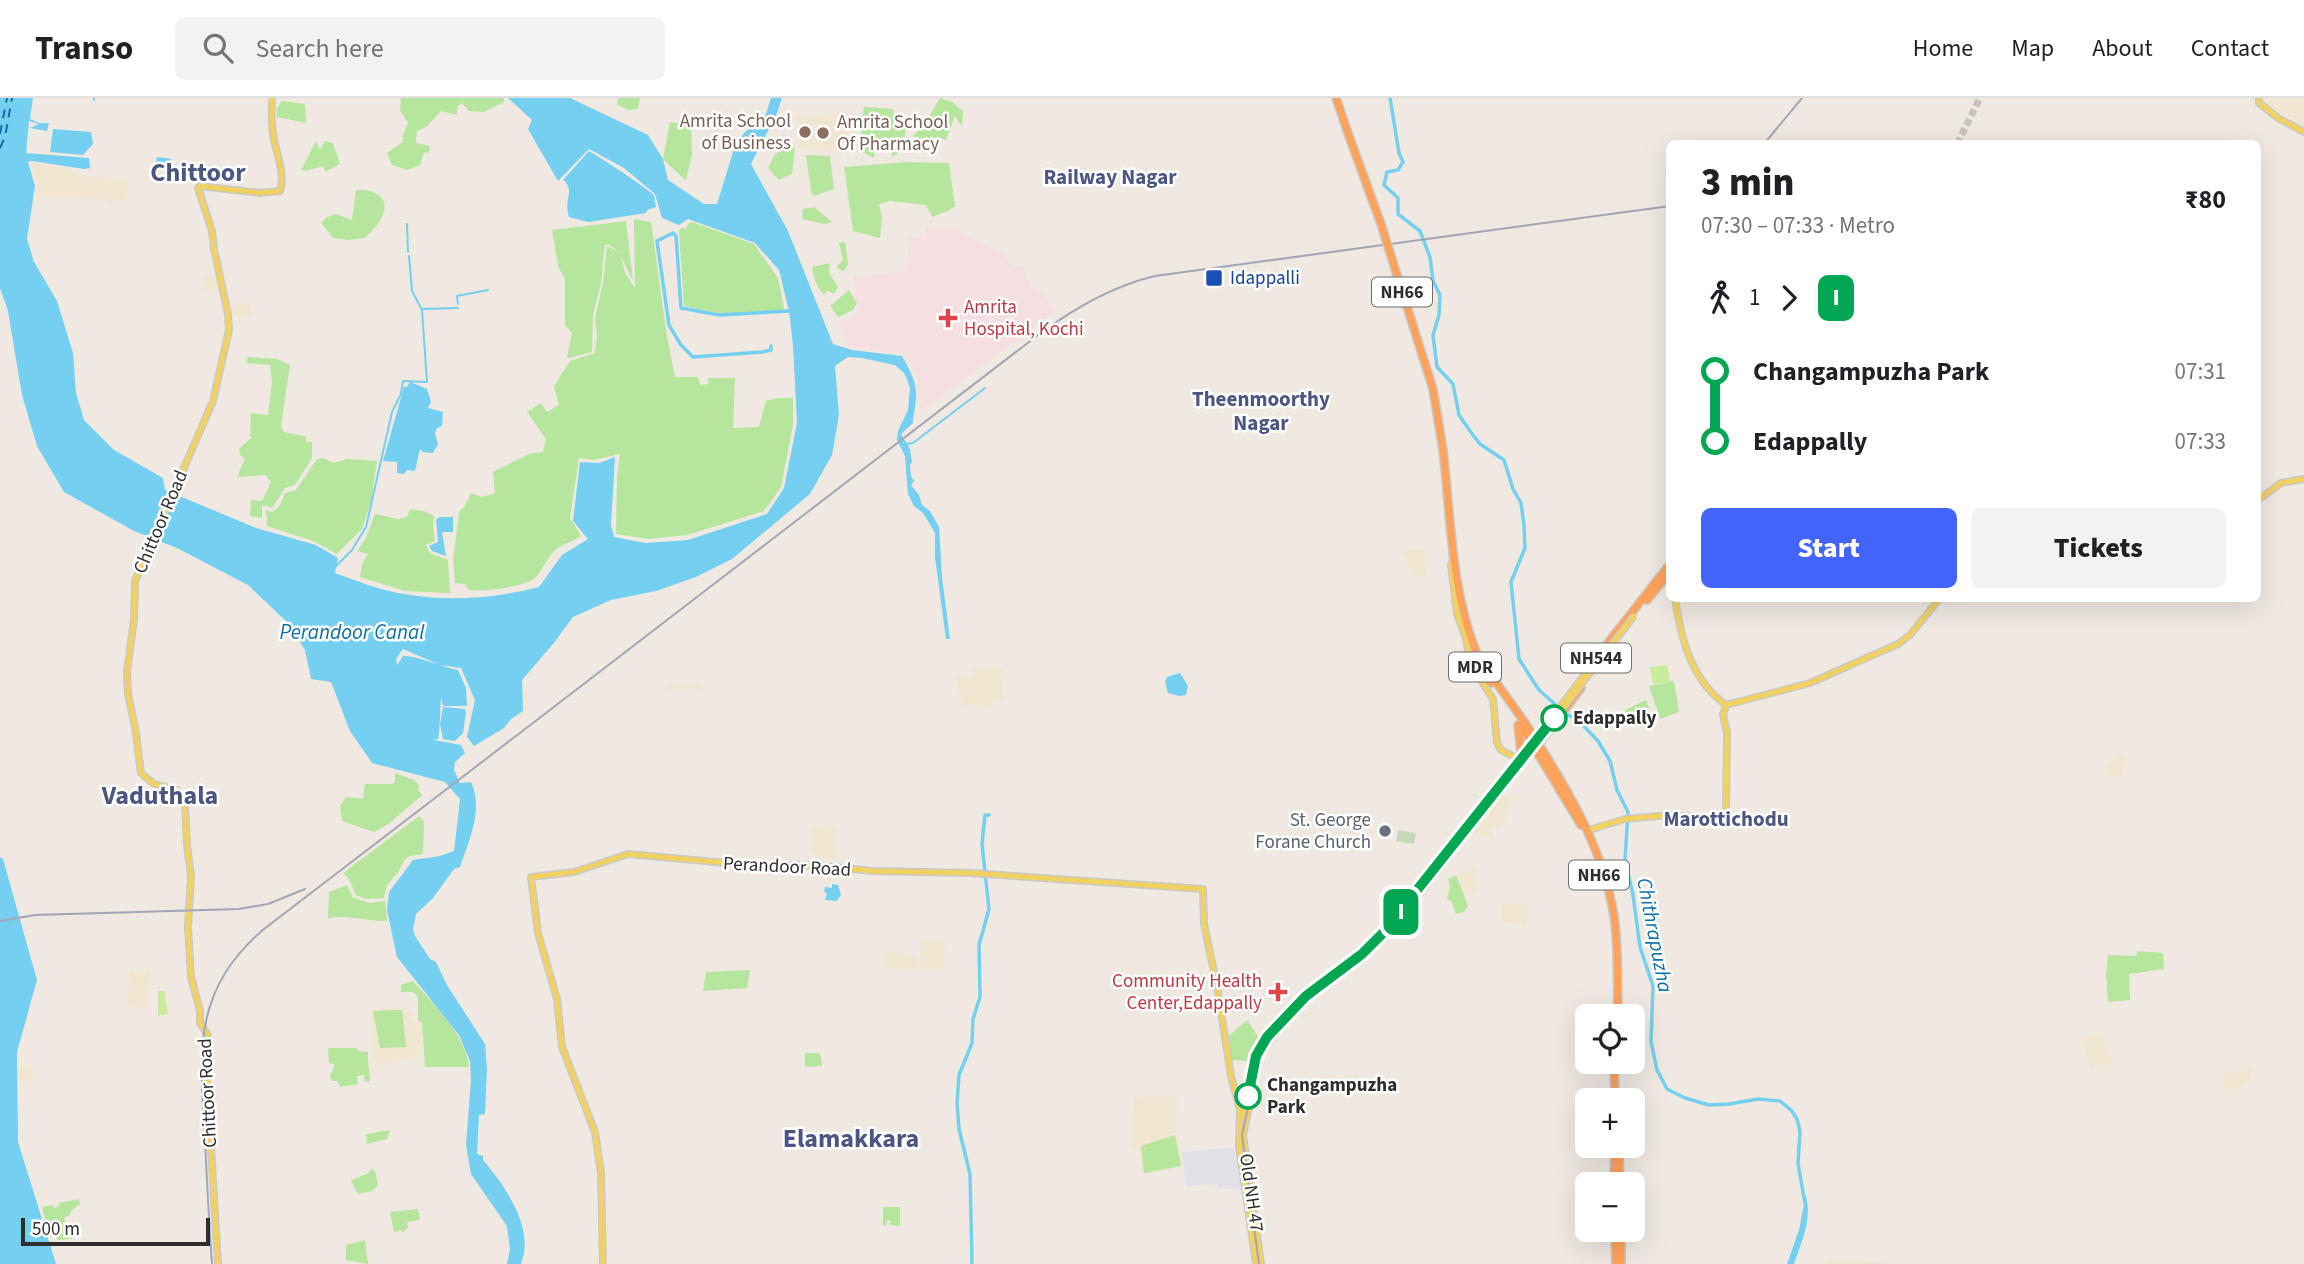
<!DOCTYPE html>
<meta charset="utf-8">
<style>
:root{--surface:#fff;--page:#f2f2f2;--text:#202124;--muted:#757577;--line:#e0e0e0;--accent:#4264fb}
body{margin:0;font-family:"Source Sans 3",sans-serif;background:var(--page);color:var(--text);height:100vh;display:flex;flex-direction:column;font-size:26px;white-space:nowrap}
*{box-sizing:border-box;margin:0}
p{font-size:23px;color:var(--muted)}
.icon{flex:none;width:38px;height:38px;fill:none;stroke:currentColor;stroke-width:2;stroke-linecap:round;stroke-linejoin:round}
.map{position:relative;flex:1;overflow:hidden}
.sheet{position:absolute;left:1666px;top:42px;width:595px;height:462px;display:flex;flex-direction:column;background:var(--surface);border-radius:10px;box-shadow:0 7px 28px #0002}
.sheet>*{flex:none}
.badge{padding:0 14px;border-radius:10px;font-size:24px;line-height:46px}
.buttons{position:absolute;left:1575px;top:906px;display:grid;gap:14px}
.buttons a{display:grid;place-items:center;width:70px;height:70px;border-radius:10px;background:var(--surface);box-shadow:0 7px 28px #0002;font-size:35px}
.scale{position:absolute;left:21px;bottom:18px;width:189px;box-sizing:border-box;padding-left:7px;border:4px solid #2e2e2e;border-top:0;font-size:19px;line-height:24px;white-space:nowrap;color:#2e2e2e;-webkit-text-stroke:5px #fff;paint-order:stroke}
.map>.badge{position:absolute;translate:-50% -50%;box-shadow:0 0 0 4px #fff}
.legs{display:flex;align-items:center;gap:10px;height:77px;padding:0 35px;font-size:23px}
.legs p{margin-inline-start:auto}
.head{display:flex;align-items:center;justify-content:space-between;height:119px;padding:0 35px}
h1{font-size:38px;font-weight:800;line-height:52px}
.cta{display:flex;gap:14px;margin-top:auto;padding:14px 35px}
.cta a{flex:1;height:80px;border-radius:10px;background:var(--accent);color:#fff;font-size:28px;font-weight:800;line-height:80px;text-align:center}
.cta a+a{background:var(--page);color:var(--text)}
ul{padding:0 35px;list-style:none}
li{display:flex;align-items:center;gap:24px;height:70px;font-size:26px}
li i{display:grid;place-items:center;width:10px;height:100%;margin:0 9px;background:currentColor}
li i::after{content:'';width:18px;height:18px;margin:-9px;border:5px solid;border-radius:50%;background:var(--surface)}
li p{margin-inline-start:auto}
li:first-child i{background:linear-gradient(#0000 50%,currentColor 0)}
li:last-child i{background:linear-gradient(currentColor 50%,#0000 0)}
header{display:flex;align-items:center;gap:42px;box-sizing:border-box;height:98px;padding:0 35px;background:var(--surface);border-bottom:2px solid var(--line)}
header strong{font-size:33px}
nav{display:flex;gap:38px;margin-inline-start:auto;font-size:24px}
.search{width:490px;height:63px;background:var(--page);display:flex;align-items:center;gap:18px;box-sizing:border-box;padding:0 24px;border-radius:10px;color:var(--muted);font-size:26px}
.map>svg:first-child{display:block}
</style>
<header>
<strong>Transo</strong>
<div class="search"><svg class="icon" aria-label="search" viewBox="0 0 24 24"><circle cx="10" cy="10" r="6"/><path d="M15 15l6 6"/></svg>Search here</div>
<nav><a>Home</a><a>Map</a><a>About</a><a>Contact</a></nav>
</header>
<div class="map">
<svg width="2304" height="1166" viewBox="0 0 2304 1166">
<rect width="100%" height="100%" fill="#efe9e1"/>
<!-- industrial -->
<path fill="#e3e1e8" d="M1226,1050L1237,1052L1242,1092L1219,1090L1216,1086L1186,1088L1182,1054Z"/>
<!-- education -->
<path fill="#f0e6d1" d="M2263,0H2304V28L2302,30L2262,4Z
M847,14L848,54L799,51L797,19Z
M32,65L68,71L87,79L98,78L130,83L126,102L108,106L106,101L36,100L37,88Z
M204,178H217L220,190L203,192Z
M252,206L250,217L230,218L228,208Z
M1425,451L1427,478H1413L1401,452Z
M973,570H1002L1003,599L1000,603H990V609L962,607L956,579L973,578Z
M668,585L700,586L701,592H668Z
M2116,657L2126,658L2122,679L2102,676Z
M1501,694L1513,698L1504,724L1492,732L1494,741L1470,732Z
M832,728L836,731L837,758L835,761L821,760L812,754L810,730Z
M1475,770L1478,793L1464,797L1457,776Z
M1502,806L1529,807L1526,828L1504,824L1501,819Z
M921,842L945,843L944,872L885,871L884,854H901L903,858L917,859L920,868Z
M130,872L151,873L147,909L134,910L127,907Z
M390,908L407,910V915H412L413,924L421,925L422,957L374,970L369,912Z
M2102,936L2113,965L2090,970L2081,940Z
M19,968L32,969L35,981L23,983L18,978Z
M2243,971L2253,972L2249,985L2238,993L2223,988L2225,974L2241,975Z
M1164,998L1176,999L1177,1002L1176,1035L1183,1068L1142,1078L1140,1052L1133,1051L1132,1044L1133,999Z
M1828,1161L1885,1164V1166H1827Z"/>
<!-- medical -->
<path fill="#f5dfe0" d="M926,130H952L1003,156L1008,166L1024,170L1030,189L1046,199L1055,214L930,307L920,310L917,278L902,255L847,249L840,223L858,216L854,179L906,174L909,140L925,139Z"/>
<!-- green -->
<path fill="#b6e59e" d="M401,0H504V4L484,14L469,13L462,5L458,8L457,17L441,13L426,29L417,33L416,45L430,48L429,55L424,54L420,67L407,72L392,67L387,55L403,44L402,39L408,25L400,12Z
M618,0H640L638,11L628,12L617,6Z
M940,0L952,4L963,13L962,29L955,18L946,42C934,38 923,43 913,38L927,22Z
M282,3L305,6L306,25L277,19V10Z
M864,9L893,11L895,27L906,29L903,52L892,59L890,48L875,45L874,60L862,54L861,29Z
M670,24L691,27L692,56L686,83L663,61Z
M789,42L795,51L792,76L779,82L768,70L774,58Z
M316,43L320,52L325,43L333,45L340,66L325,74L324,69C315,68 311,74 301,72Z
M806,57L830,58L834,91L814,98L811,94Z
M907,64L949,65L955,108L948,113L932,119L926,107L890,103L879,106L882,119L880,140L853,133L844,69Z
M356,92C361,92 369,92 373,94C398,105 376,130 365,140L349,142L333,140L321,125L327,119L336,116L352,122Z
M814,109L832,124L824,126L802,121L803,111Z
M634,121L651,124L667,239L675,279H698L700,287L708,286V280H735L733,330L759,329L766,303L778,300H793V327L781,389L764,413L687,437L648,441L616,436L617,378L620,356L594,362L579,360L570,420L581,438C574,443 568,444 561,448C549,454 545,468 537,478C530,489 482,494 469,492L465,486L455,485L453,463L459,414L465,408L471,395L482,399L495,395L493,374L529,356L543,354L546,341L527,314L541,305L547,314L559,307L554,288L570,263L595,255L597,239L595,220L603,185L607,148L620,155L609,147H605L601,186L593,216L592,254L569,260L567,259L572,235L565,227V181L558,168L552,132L626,123L633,183L621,158L625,175L635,190Z
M692,124L754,146L778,180L784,210L782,212L724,216L684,208L679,134L681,130L686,131L688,126Z
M845,144L848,166L844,173L838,171L837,168L843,162L839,145Z
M830,165L829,175L838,189L834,196L828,193L824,196C817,191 813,178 812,169Z
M849,192L857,205L853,212L838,219L830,208Z
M248,259L277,261L290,267L281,328L284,334L306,339V344H312V360L295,387L285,390L272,410L262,407V420L250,418L251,402L262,403L271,384L265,377L237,379L245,361L240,357L239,351L252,339L250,338L251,315L268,317L272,283L270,267L246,265Z
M322,360L334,365L347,361L377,363L371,403L362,431L337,456L313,443L267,428L266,412L272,414L279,409L285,395L296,392L317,361Z
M410,411L424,413L434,418L433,426L435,443L426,447L430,455L448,462L450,495L405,493L360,479L362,466L368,456L357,453L366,440L375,416L398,421L407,419Z
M1674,583L1679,614L1660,621L1649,588Z
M1646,602L1649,610L1638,617H1627L1625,612Z
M395,675L414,682L419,687L418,692L422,697L390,725L374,734L342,723L340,708L346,699L363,701L365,686H391L395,684Z
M419,718L424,723L423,756L410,758L404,762L399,773L387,787L384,800L366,801L356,797L349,781L343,775Z
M1456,777L1468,808L1464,814L1456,816L1452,805L1447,800L1450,788L1448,781Z
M347,787L353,800L370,805L385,803L387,823C371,824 340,815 328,821L329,794Z
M2138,853L2163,855L2164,871L2129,876L2130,902L2108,904L2106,876L2108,857L2136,858Z
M750,872L747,890L703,893L706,874Z
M413,883C434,907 465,935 469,969H425L422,924L418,923V899L413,894H401V887Z
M390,912H402L406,949L380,950L373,913Z
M1247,922L1259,940L1249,963L1229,962L1228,939Z
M328,950H357L358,953L368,954C367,965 370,973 370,983L365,984L364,977L357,978L358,986L340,989L338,983H332L330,978L334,969V966L329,965Z
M805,955H820L822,968L805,969Z
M390,1032L387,1041L367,1046L366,1036Z
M1175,1037L1181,1068L1144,1075L1141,1048Z
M372,1071L375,1073L378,1087L372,1093L358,1096L351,1082L367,1076Z
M79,1101L80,1106L72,1112L69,1118L64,1119L66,1126L72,1129V1141L58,1142L54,1137L50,1138L42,1109L53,1107V1110L59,1108V1105Z
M883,1109H900V1128L890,1127V1123L887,1122L886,1128L883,1127Z
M418,1111L420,1122L407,1124L408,1129L403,1135L402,1132L394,1134L390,1114Z
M365,1142L368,1166L346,1162V1147Z"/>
<!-- cemetery -->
<path fill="#c8d9b8" d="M1398,732L1416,735L1414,746L1396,743Z"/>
<!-- pitch -->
<path fill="#c9ec9a" d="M1667,567L1670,584L1653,586L1650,569Z
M158,893H164L168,916L158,918Z"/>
<!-- water -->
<path fill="#75cff0" d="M0,0H33L30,21L39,25H49L47,33L30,30L39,26L29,23L26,55L89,60L90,70L84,71L32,63L28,64L35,88L27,141L34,164L57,203L73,255L76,295L84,322L114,352L163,380L165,392L256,430L316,447L338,460L335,475C355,482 376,491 398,495C446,504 492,501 539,489L562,457L588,441L573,423L580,364L599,365L615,359L611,427L614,439L645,445L688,442L767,416L784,390L797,325L793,247L789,213L779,172L755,145L688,121L679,127L662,120L655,96L624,70L589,51L558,83L528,31L532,22L508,0H570L648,37L663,61L668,82L704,106H717L733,54L744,35L765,19L771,0H782L777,15L751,66L788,133L833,246L852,252L902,258C917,285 919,291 913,321V325L901,336L910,351L912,364L910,367L911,378L914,383L911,387L919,397L922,407L930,413L939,429L942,479L950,541H946L935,459V435L923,415L914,408L908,396L905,358L897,342L898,333L908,312L910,290L907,281L904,275L895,267L862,260L848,259L835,268L839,317L832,357L810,396L732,461L696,479L656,493L611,502L573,519L553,546L522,582L523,613L511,621L504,630L474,648L467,639L475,602L461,570L440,567L403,551L396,561L397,567L403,558C415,557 443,569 458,572L466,590L467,608H443L441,599L439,636L438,641L434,642L461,647L465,655L455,664L454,672L460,685L471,684C484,711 469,742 460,769L454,771L433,800L416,816L413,832L415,838L430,861L436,864L447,887L485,946L487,970L485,1016L479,1017L477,1056L483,1058V1062C506,1089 535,1131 521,1166H507L510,1151L507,1128L471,1076L466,1047L471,982L470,963L459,937L397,859L387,812L389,794L413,762L440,758L454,753L460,701L445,684L372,665L350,633L331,584L311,581L305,552L288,525L248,487L177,450L134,433L64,394L37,348L22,297L8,213L0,190Z
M53,31L91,34L93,46L83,57L50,54Z
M589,53C612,67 633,81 654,97L656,109L647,112L646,115L588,124L569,119C563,101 576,92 563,82Z
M157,59L171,61L173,74L155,71Z
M410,284L427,291L431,304L428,310L443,314L442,328L437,330L435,336L438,346L433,355L423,354L420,351L415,373L407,372L404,376L397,375V364L383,363L404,289H407Z
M440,419H453V434H442L446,458L432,453L429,448L438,444L436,422Z
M1180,575L1188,588L1186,597L1179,598L1168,595L1165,584L1167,579Z
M443,609L465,611L466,614L463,635L455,643L443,641L440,626Z
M0,759L3,761L37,882L17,954L18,1044L56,1166H0Z
M832,786L838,787L841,797L837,803L825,802L827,795L824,794L825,789L832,790Z
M1806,1097C1812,1122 1802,1143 1794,1166H1787L1799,1132Z"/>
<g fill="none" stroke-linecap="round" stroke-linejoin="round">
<!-- stream -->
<path stroke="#75cff0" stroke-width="2" d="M94,2V0
M407,126L408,154
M458,206L457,198L488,192
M423,211L458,210
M906,346L913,345L985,290
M336,468L352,452L366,429L392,314L401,296L403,283L427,284L422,212L412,193L409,158"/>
<!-- canal -->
<path stroke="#75cff0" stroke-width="3.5" d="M1390,0L1399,55L1403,64L1398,72L1387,74L1384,87L1398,100V116L1420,133L1430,159L1433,183L1440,197L1439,217L1433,237L1437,269L1453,286L1459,317L1470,333L1480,346L1504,362L1513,391L1521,405L1524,427L1525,450L1511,484L1519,561L1539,592L1566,616L1578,622L1598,643L1610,663L1617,692L1628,714L1625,762L1633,797L1640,849L1653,888L1651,944L1657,972L1667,991L1685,1000L1709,1007L1729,1006L1758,1001L1780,1003L1791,1012L1797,1021L1800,1033L1798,1066L1805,1105
M771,248V252L762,254L693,259L681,247L669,227L657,143L673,135L676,138L681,210L720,217L789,213
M972,1166L970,1076L959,1031L957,1005L959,977L972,945L973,921L980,899L979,847L989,811L982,746L985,717H989"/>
<!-- ferry -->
<path stroke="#0d6fa3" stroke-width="2" stroke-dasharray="9 7" stroke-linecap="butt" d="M0,36L7,0
M0,50L5,39L12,0"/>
<!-- highway-tunnel -->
<path stroke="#c8c4bd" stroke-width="7" stroke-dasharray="7 3.5" stroke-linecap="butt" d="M1957,46L1980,0"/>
<defs>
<path id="major" d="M2259,0V5L2278,20L2304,34
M2258,402L2281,385L2304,381
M1455,467L1451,466L1457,516L1466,540L1468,554L1479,579L1493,601L1497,645L1501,652L1516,660
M1675,500C1681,541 1691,582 1726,607L1810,585L1898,546L1910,537L1940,500
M1592,731L1625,721L1670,717L1726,721L1727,634L1723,617L1726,607
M1371,847C1426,787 1474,720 1521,654
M1332,876L1361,856
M1242,1018L1255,958L1263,943L1297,904
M218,1166L206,966L208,937L200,925V913L191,879L188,829L191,778L187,747L185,705L177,692L154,686L141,675L135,629L128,596L127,574L134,521L135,483L213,303L229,232L228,216L214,151L212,133L198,90L200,88L260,95L280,93C286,74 275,54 273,35C271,24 272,11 272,0
M603,1166L601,1075L595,1034L562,949L557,901L538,835L531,779L574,774L628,756L760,768L813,767L873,773L970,775L1203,791L1204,826L1217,888L1231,978L1240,1012L1239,1048L1256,1166
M1261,1166L1243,1037L1261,954L1297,909L1378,844L1411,807L1476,724"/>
<path id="highway" d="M1336,0L1349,38
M1443,352C1451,420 1451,493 1477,556C1482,566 1489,574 1495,583C1510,604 1527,626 1540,648C1573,701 1604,755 1614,818C1619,851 1617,885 1618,919
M1647,502L1670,474
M1476,563L1491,585
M1589,569L1670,466
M1520,626L1581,727
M1518,627L1521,654
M1538,647L1581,590
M1614,964L1615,1003
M1619,1056L1620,1087
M1614,1087L1615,1048
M1615,1132L1616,1166
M1621,1132V1166"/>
</defs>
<!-- major casing -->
<use href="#major" stroke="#c9c9c9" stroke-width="8"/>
<!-- highway casing -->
<use href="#highway" stroke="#c9c9c9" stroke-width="10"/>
<!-- major -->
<use href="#major" stroke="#f2d163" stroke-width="5"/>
<!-- highway -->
<use href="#highway" stroke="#ffa35c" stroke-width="7"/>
<!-- rail -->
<path stroke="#a3a6b8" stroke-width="2" d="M1764,46L1802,0
M0,823L35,817L239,811L268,806L305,791
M212,1166C209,1125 207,1084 205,1042C200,955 191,893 264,831C522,633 781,436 1038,237C1073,211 1112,188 1155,178L1670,108
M1259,1166L1242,1037L1260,953L1274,933L1305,900L1377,844L1559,616"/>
<defs>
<path id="major-bridge" d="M1516,666L1593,566
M1473,726L1634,518"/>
<path id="highway-bridge" d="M1349,38L1381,126L1433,291L1443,352"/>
</defs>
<!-- major-bridge casing -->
<use href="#major-bridge" stroke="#c9c9c9" stroke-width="8" stroke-linecap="butt"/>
<!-- highway-bridge casing -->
<use href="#highway-bridge" stroke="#c9c9c9" stroke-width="10" stroke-linecap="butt"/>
<!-- major-bridge -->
<use href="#major-bridge" stroke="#f2d163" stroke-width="5"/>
<!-- highway-bridge -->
<use href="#highway-bridge" stroke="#ffa35c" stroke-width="7"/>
</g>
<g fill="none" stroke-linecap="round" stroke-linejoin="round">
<defs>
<path id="line-1" d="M1248,998L1256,958L1267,939L1306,898L1362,856L1382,836L1554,620"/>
</defs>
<!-- line-1 casing -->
<use href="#line-1" stroke="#fff" stroke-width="16"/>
<!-- line-1 -->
<use href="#line-1" stroke="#00a651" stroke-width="10"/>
</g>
<!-- markers -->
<g fill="#8d6e63" stroke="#fff" stroke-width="2.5">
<circle cx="805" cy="34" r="7"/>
<circle cx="823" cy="35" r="7"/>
</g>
<rect fill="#1a4fb4" stroke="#fff" stroke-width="2.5" x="1205" y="171" width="18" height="18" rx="3.5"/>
<g fill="#e0444e" stroke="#fff" stroke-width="2.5">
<path d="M944.5 209.5h7v7h7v7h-7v7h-7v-7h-7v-7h7z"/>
<path d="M1274.5 883.5h7v7h7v7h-7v7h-7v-7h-7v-7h7z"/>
</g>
<g fill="#fff" stroke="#00a651" stroke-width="3.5">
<circle cx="1554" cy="620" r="12"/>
<circle cx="1248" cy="998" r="12"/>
</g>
<circle fill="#6b7280" stroke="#fff" stroke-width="2.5" cx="1385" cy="733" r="7"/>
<g text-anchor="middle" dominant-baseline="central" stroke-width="5" stroke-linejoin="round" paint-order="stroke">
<!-- shield labels -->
<g fill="#fff" stroke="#6d6d6d" stroke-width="2">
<rect x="1372" y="179.5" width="60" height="29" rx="5"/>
<rect x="1561" y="545.5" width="70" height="29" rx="5"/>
<rect x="1449" y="554.5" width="52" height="29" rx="5"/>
<rect x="1569" y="762.5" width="60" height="29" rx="5"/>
</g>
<g font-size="18" font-weight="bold" fill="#2e2e2e">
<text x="1402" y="194">NH66</text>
<text x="1596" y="560">NH544</text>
<text x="1475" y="569">MDR</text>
<text x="1599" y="777">NH66</text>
</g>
<!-- education labels -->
<g font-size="19" fill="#785e54" stroke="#fff" text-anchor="end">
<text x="791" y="23">Amrita School<tspan x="791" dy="22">of Business</tspan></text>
<text x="837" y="24" text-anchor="start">Amrita School<tspan x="837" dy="22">Of Pharmacy</tspan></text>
</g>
<!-- transit labels -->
<g font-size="19" fill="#164399" stroke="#fff" text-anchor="start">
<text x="1230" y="180">Idappalli</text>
</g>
<!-- health labels -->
<g font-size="19" fill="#be3a42" stroke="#fff" text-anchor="start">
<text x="964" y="209">Amrita<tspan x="964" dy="22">Hospital, Kochi</tspan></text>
<text x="1262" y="883" text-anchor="end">Community Health<tspan x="1262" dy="22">Center,Edappally</tspan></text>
</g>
<!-- street labels -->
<g font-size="19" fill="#2e2e2e" stroke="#fff">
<text transform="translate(161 424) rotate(-67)">Chittoor Road</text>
<text transform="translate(787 769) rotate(3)">Perandoor Road</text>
<text transform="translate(208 995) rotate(-93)">Chittoor Road</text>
<text transform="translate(1251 1095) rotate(82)">Old NH 47</text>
</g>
<!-- stop labels -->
<g font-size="19" font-weight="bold" fill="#2e2e2e" stroke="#fff" text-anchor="start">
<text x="1573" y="620">Edappally</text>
<text x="1267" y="987">Changampuzha<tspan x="1267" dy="22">Park</tspan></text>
</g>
<!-- worship labels -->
<g font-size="19" fill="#5b616d" stroke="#fff" text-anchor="end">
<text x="1371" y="722">St. George<tspan x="1371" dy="22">Forane Church</tspan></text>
</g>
<!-- neighbourhood labels -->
<g font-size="21" font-weight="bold" fill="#4d5680" stroke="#fff">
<text x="1110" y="79">Railway Nagar</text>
<text x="1261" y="301">Theenmoorthy<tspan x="1261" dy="24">Nagar</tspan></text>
<text x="1726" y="721">Marottichodu</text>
</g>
<!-- water labels -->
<g font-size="21" font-style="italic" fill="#0d6fa3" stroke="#fff">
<text x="352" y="534">Perandoor Canal</text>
<text transform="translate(1655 837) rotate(79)">Chithrapuzha</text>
</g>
<!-- district labels -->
<g font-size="26" font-weight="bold" fill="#4d5680" stroke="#fff">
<text x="198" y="74">Chittoor</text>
<text x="160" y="697">Vaduthala</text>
<text x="851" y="1040">Elamakkara</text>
</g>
</g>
</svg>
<div class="buttons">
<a><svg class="icon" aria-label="locate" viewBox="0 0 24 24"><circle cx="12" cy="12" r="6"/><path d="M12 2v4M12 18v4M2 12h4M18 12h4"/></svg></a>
<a>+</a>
<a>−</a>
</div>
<div class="scale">500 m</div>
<b class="badge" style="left:1401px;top:814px;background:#00a651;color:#fff">I</b>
<section class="sheet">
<div class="head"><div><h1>3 min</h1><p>07:30 – 07:33 · Metro</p></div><b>₹80</b></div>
<div class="legs"><svg class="icon" aria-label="walk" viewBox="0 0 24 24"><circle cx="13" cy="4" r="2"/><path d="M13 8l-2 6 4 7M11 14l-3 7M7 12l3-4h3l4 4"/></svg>1<svg class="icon" aria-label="forward" viewBox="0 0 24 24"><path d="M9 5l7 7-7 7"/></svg><b class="badge" style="background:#00a651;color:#fff">I</b></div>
<ul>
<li><i style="color:#00a651"></i><b>Changampuzha Park</b><p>07:31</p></li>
<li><i style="color:#00a651"></i><b>Edappally</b><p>07:33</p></li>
</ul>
<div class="cta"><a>Start</a><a>Tickets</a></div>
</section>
</div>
